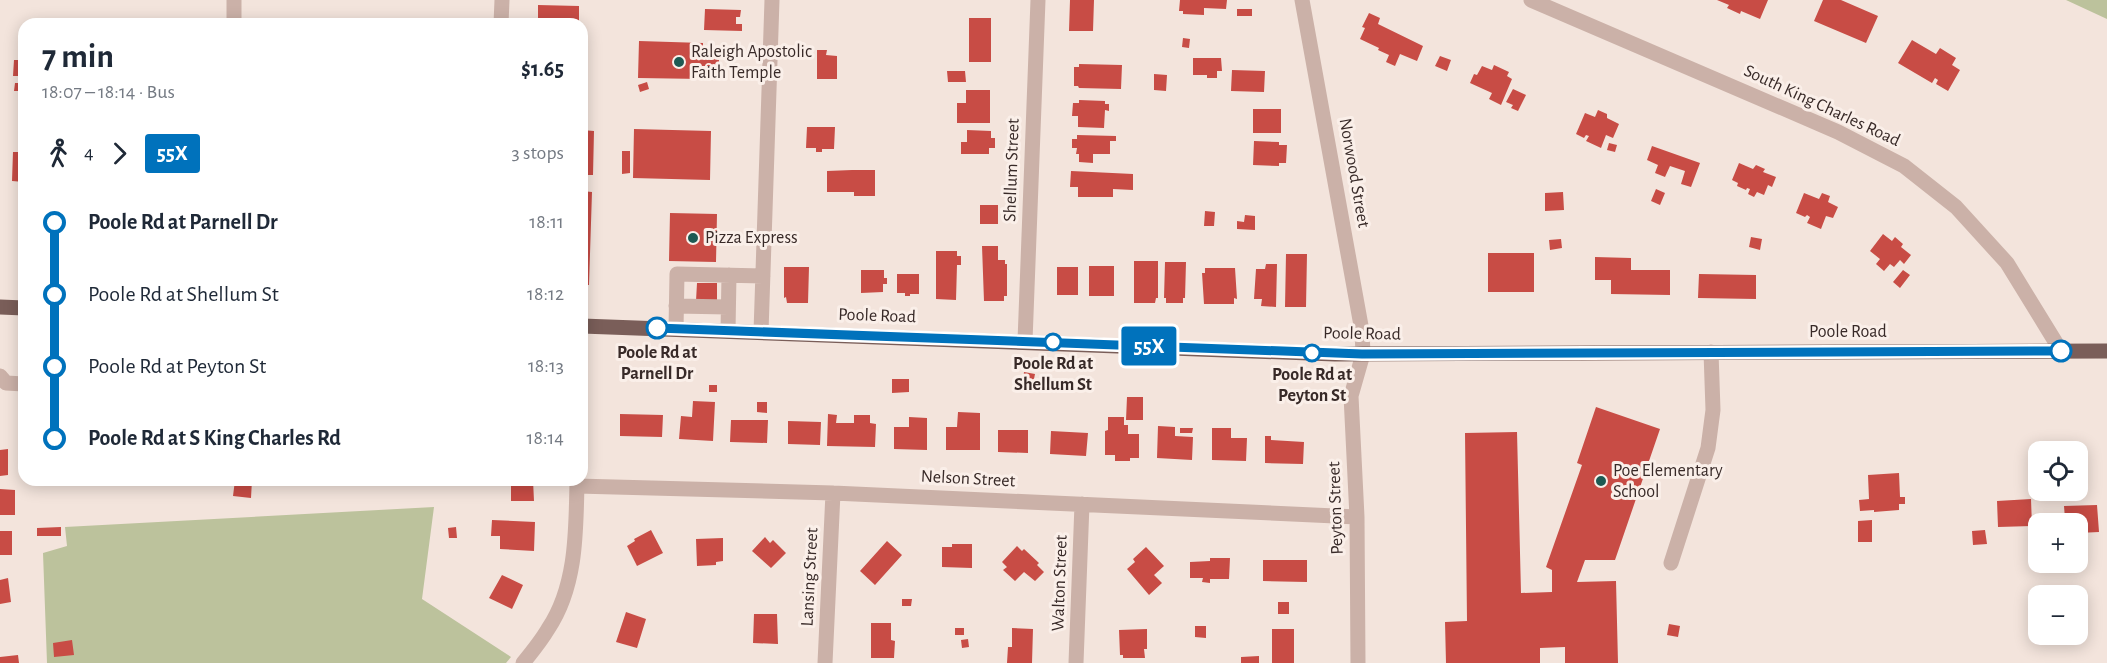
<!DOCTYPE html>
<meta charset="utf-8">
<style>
:root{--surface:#fff;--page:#f2f2f3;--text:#1f2937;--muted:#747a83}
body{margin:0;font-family:"Alegreya Sans",sans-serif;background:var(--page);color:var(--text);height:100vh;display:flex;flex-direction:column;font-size:22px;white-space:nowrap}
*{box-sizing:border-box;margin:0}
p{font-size:20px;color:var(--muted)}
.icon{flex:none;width:33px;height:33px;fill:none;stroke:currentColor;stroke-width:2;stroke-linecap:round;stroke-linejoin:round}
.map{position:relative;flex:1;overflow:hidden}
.side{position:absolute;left:18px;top:18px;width:570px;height:468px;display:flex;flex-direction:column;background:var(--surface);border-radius:18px;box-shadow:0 3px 15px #0003}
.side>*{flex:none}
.badge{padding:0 12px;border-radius:4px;font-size:21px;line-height:39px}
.controls{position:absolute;left:2028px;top:441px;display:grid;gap:12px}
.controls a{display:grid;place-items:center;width:60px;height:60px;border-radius:12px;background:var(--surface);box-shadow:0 3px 15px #0003;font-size:30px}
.map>.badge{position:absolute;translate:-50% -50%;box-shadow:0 0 0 3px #fff}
.legs{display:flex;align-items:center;gap:9px;height:66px;padding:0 24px;font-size:20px}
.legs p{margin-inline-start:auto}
.summary{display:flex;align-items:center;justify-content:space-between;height:102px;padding:0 24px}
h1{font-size:33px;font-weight:700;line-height:45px}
ul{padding:0 24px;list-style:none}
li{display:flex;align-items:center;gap:21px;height:72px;font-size:22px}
li i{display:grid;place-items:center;width:9px;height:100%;margin:0 8px;background:currentColor}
li i::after{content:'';width:15px;height:15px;margin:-8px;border:4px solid;border-radius:50%;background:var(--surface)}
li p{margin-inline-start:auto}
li:first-child i{background:linear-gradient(#0000 50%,currentColor 0)}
li:last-child i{background:linear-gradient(currentColor 50%,#0000 0)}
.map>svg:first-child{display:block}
</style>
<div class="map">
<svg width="2107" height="663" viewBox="0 0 2107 663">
<rect width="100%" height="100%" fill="#f3e4dc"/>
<!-- green -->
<path fill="#bcc29c" d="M2066,0H2107V19Z
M434,507L422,599L511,657L506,663H47L43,553L67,546L65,527Z"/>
<!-- building -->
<path fill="#c84c45" d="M1070,0H1094L1093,31H1069Z
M1180,0H1227L1226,9L1204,8V15L1183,14V11H1179Z
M1717,0H1768L1760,19L1741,11L1740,14L1727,8L1729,5Z
M1823,0H1841L1878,16L1866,43L1814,21Z
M538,5L579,6V24H538Z
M705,9L741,10L740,17H736V24H742V31L704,30Z
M1237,9H1252V16H1237Z
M1369,13L1380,18L1378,24L1423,46L1417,61L1400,54L1395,66L1386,62L1389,55L1378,50L1379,48L1360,39L1365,28L1362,27Z
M969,18H991V62H969Z
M1183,38L1190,39L1189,48L1182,47Z
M1912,40L1936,54L1940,48L1956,58L1952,65L1960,70L1948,91L1936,84L1938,80L1935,78L1932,83L1898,63Z
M639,41L703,43V57L719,58V66H702V79L638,78Z
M817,50H827L826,55L837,56V79H817Z
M1440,56L1451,60L1447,71L1435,66Z
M1193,58H1221L1222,71H1217V78H1207V75H1193Z
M14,60H24V182L12,181L13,152H19L20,91H14L15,83H21V76H13Z
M1079,64L1122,65L1121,89L1079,88L1078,86H1074V67H1079Z
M1494,65L1509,72L1507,76L1512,79L1501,105L1489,99L1492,93L1470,83L1474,74L1477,75L1482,66L1492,70Z
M1232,70L1265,71L1264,92L1231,91Z
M947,71H965L966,82H948Z
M1154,74L1167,75L1166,91L1154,90Z
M647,82L649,89L640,92L638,85Z
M1513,89L1526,95L1518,111L1511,108L1513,105L1506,102Z
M966,90H990V123H957V103H966Z
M1079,100L1105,101V104H1109V111L1105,110L1104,128L1078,127V116H1072L1073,103H1079Z
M1253,109H1281V133H1253Z
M1598,110L1607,114V118L1619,124L1613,138L1606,135L1601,148L1586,141L1589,136L1586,135L1584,138L1576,134L1585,113L1595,117Z
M807,127H835L834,149H822V152H816V148H806Z
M634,129L711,131L710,180L633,178Z
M582,130L594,131L593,175H582Z
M967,130L991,131V138H995V148H989V154H961V142H967Z
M1077,135L1116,136V141H1110V154H1093V163L1079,162V154H1076L1077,148H1072V139H1077Z
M1254,141L1279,142V145H1287L1286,163H1279V166L1253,165Z
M1609,143L1617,145L1615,152L1607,150Z
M1652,146L1700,163L1691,187L1681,184L1685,171L1670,166L1665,177L1655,173L1658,165L1647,160Z
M622,151H630V173L622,174Z
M1739,163L1753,169L1756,165L1765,169L1763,172L1776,177L1772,187L1768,185L1764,195L1757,192L1754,197L1748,194L1750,189L1747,188L1746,190L1737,186L1738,183L1732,180Z
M852,170H875V196H854V192H827V171Z
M1071,171L1133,174V190L1113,189V197H1078V187H1070Z
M1656,189L1665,193L1660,205L1651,201Z
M582,191L592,192L589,285H582Z
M1563,192L1564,210L1545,211V193Z
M1804,193L1819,199L1822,193L1830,196L1828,202L1838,207L1833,218L1826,216L1821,229L1807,223L1810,217L1807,215L1805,217L1796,213Z
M980,205H998V224H980Z
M1205,211L1215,212L1214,226H1204Z
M670,213L717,214L716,262L669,261Z
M1245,215L1255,216V230L1237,229V221L1244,222Z
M1883,234L1892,241L1895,237L1903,244L1901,247L1911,255L1904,264L1900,260L1894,267L1890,264L1884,271L1876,264L1880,259L1870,251Z
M1751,237L1762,239L1760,250L1749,247Z
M1561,239L1562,248L1550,250L1549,240Z
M982,246H998V260H1005V264H1007V296H1004V301H984Z
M936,251H957V256H961V265H957L956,300L936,299Z
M1488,253H1534V292H1488Z
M1286,254H1307L1306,307H1285Z
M1595,257L1631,258V270H1670V295L1611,294V280H1595Z
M1134,261H1158V298H1156L1155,303H1134Z
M1165,262H1186L1185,298H1183V303H1166V298H1164Z
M1266,264H1277L1276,307L1261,306L1262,299H1254L1256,269H1265Z
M1089,266H1114V296H1089Z
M784,267H809L808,303H787L786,297L784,298Z
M1057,267H1078V295H1057Z
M1205,268H1235L1237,299L1234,298V304H1204L1202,273H1205Z
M861,270H884V278H887V284H883V292L861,293Z
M1903,270L1910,275L1900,288L1893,282Z
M897,274H919V294H910V296H905V293H897Z
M1699,274L1756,275V299L1698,298Z
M697,283H717V302L696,301Z
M1024,372L1035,374L1033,384L1023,381Z
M892,379H909V392L892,393Z
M709,385H717V392H709Z
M1127,397H1143V420H1126Z
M693,401L715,402L713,441L679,439L681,416L692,417Z
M757,402H767V413L757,412Z
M1596,407L1660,429L1615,560H1585L1577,582L1616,581L1618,663H1565V647L1540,648V663H1446L1445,622L1467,621L1465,433L1517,432L1521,593L1552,592V570L1546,567L1582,465L1577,463Z
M958,412L980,413V450H946V427H957Z
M620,414L663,415L662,437L620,436Z
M828,414L837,415L836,423H854V415H870V423L876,424L875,447L827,446Z
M909,417L927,418V450L894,449V427H909Z
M1108,417H1124V425H1128V434H1139V458H1130V461H1115V455H1105V431L1108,430Z
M731,420H768L767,443L730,442Z
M788,421L821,422L820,445L788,444Z
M1158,426L1175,427V436L1193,437L1192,460L1157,458Z
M1180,428H1193L1192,433H1180Z
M1212,428H1231V438H1247L1246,461L1212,460Z
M998,430H1028V453L998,452Z
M1051,431L1088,433L1086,456L1050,454Z
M1265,436H1271V440L1304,442L1303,464L1265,463Z
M8,449V475L0,476V450Z
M1899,473L1900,497H1905V504H1899V510L1874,512V510L1860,511L1859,500L1869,499L1868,475Z
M235,480H252L251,498L233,496Z
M511,480H533L534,501H511Z
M0,489L15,490V515H0Z
M2031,499L2032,526L1998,527L1997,501Z
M2097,505L2099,532L2078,533V524H2073L2072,519H2065L2064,506Z
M492,520L535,522L534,551L500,549V536H491Z
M1872,520V542H1858V521Z
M61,527V536H37V528Z
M456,527L457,538H449L448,528Z
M651,530L663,553L637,566L627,546L635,541L634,539Z
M1985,530L1987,544L1973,545L1972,531Z
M0,531H12V555H0Z
M765,537L770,543L773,540L786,553L771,568L752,551Z
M723,538V561L716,562V565L697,566L696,539Z
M887,541L902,555L875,585L860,571Z
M952,544H972V568L942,567V547H952Z
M1017,546L1022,551L1024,549L1039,563L1037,565L1044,572L1035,581L1024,572L1015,581L1003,570L1007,567L1002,562Z
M1146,547L1164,566L1154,575L1162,583L1149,595L1127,569L1135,562L1133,559Z
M1210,558H1230L1229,579H1210V583L1202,582L1203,578H1190V562L1210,561Z
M1263,560H1307V582L1263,581Z
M502,575L523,585L512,609L489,598Z
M8,578L11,602L0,604V580Z
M902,599H912L911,606H902Z
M1278,602H1289V614H1278Z
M626,612L646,619L637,648L616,642Z
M754,614H777L778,644L753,643Z
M871,623H891V640L895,641L894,658H871Z
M1669,624L1680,626L1678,637L1667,635Z
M1195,626H1206V638L1195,637Z
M955,628H964V635H955Z
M1012,628L1033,629L1032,663H1007L1008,647H1012Z
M1147,629V649H1144L1145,658H1123V655H1120L1119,630Z
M1272,629H1294V663H1272Z
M968,639L969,647L962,648L961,640Z
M72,640L74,655L54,657L53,643Z
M18,655L19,663H0V657Z
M1259,656V663H1241V657Z"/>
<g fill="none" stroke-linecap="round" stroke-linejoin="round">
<!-- minor -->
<path stroke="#cbb1a8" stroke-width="15" d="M1302,0L1362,331L1363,354L1351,396L1357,517L1358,663
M1531,0L1838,132L1904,166L1956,207L2007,263L2061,351
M234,24V0
M501,24L502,0
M676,306L728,307
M676,329L677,274L763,276
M728,331L729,275
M761,332L772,0
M1025,341L1038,0
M0,376L6,383L24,384
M577,486L833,493L1357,517
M1671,563L1708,448L1713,410L1711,352
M523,663C532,652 541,641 548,629C577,586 576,530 577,480
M825,663L833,493
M1076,663L1082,504"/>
<!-- major -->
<path stroke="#7a5e59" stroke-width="15" d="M0,307L24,308
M582,326L1335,354L2107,351"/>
</g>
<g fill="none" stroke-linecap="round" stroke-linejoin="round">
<defs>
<path id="line-1" d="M657,328L1362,354L2061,351"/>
</defs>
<!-- line-1 casing -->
<use href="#line-1" stroke="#fff" stroke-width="14"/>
<!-- line-1 -->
<use href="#line-1" stroke="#0072bc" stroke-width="9"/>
</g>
<!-- markers -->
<g fill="#1d5a53" stroke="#faefe9" stroke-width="2">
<circle cx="679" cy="62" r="6"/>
<circle cx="693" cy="238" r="6"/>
<circle cx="1601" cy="481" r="6"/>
</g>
<g fill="#fff" stroke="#0072bc" stroke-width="3">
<circle cx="657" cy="328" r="10"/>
<circle cx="1053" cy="342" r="8"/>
<circle cx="2061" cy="351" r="10"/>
<circle cx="1312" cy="353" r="8"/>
</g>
<g text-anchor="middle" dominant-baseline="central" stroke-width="6" stroke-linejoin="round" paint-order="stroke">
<!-- poi labels -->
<g font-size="18" fill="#382a28" stroke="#faefe9" text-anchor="start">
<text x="691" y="52">Raleigh Apostolic<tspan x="691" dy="21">Faith Temple</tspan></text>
<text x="705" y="238">Pizza Express</text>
<text x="1613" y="471">Poe Elementary<tspan x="1613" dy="21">School</tspan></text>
</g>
<!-- street labels -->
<g font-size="18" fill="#382a28" stroke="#faefe9">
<text transform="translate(1822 106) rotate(25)">South King Charles Road</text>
<text transform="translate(1012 170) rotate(-88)">Shellum Street</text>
<text transform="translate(1354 173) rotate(80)">Norwood Street</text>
<text transform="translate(877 316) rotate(2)">Poole Road</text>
<text x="1848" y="332">Poole Road</text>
<text transform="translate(1362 334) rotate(1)">Poole Road</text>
<text transform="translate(968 479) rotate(3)">Nelson Street</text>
<text transform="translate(1336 508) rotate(-92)">Peyton Street</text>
<text transform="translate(810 577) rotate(-87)">Lansing Street</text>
<text transform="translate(1060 583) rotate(-88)">Walton Street</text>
</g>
<!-- stop labels -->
<g font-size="18" font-weight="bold" fill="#382a28" stroke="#faefe9">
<text x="657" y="353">Poole Rd at<tspan x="657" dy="21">Parnell Dr</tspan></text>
<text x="1053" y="364">Poole Rd at<tspan x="1053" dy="21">Shellum St</tspan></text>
<text x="1312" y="375">Poole Rd at<tspan x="1312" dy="21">Peyton St</tspan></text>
</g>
</g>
</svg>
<div class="controls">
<a><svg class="icon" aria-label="locate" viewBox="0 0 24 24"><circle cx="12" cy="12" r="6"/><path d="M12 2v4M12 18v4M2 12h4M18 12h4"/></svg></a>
<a>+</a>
<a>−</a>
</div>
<b class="badge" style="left:1149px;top:346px;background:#0072bc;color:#fff">55X</b>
<section class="side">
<div class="summary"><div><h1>7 min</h1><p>18:07 – 18:14 · Bus</p></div><b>$1.65</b></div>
<div class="legs"><svg class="icon" aria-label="walk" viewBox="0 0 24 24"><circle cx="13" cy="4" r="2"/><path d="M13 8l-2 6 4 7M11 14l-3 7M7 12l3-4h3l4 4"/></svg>4<svg class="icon" aria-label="forward" viewBox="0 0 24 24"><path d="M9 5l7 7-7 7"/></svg><b class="badge" style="background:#0072bc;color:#fff">55X</b><p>3 stops</p></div>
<ul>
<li><i style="color:#0072bc"></i><b>Poole Rd at Parnell Dr</b><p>18:11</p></li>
<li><i style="color:#0072bc"></i><span>Poole Rd at Shellum St</span><p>18:12</p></li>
<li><i style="color:#0072bc"></i><span>Poole Rd at Peyton St</span><p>18:13</p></li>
<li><i style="color:#0072bc"></i><b>Poole Rd at S King Charles Rd</b><p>18:14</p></li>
</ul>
</section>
</div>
